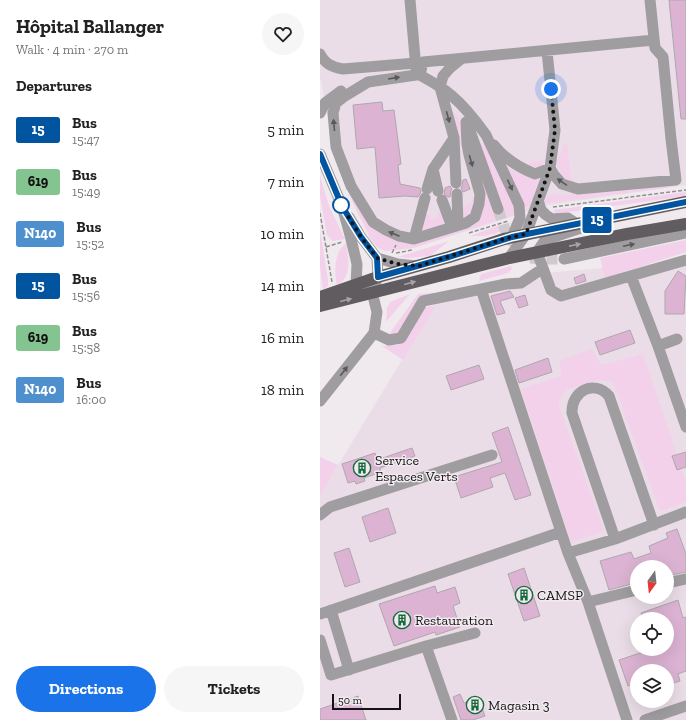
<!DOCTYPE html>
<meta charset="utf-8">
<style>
:root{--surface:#fff;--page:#f6f6f6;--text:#222;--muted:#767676;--accent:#1a73e8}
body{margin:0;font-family:"Zilla Slab",serif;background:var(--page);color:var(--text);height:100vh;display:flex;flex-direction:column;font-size:15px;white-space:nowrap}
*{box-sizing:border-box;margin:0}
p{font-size:13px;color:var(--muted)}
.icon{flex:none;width:22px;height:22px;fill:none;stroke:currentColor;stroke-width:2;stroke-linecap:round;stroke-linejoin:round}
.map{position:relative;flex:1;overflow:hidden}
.panel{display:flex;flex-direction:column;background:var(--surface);width:320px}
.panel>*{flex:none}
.badge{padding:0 8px;border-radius:3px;font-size:14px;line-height:26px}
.needle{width:26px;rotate:195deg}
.buttons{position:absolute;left:310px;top:560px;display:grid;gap:8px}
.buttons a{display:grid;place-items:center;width:44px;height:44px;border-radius:50%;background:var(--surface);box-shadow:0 4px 16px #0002;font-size:20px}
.scale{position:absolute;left:12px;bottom:10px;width:69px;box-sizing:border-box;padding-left:4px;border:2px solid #151315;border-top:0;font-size:11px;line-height:14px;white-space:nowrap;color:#151315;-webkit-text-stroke:3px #f0eaee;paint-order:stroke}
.you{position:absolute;width:20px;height:20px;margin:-10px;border:3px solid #fff;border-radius:50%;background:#1a73e8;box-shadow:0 0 0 6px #1a73e833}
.map>.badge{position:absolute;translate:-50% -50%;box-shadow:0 0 0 2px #fff}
h2{padding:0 16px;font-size:15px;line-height:36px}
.round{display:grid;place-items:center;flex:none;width:42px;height:42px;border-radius:21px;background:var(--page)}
.overview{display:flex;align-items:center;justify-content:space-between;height:68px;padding:0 16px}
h1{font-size:19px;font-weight:800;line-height:30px}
.cta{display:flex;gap:8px;margin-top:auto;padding:8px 16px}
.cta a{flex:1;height:46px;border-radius:24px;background:var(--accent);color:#fff;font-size:16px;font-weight:800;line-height:46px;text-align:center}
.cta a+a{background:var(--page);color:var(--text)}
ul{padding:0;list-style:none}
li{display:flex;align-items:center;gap:12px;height:52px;padding:0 16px}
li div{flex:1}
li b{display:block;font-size:15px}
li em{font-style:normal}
li .badge{min-width:44px;font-weight:700;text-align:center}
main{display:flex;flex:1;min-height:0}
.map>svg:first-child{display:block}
</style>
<main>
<section class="panel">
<div class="overview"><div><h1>Hôpital Ballanger</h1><p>Walk · 4 min · 270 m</p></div><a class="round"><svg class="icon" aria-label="heart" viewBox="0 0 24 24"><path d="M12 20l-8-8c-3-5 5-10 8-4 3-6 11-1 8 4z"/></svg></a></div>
<h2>Departures</h2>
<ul>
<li><span class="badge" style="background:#0054a0;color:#fff">15</span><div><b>Bus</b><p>15:47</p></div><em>5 min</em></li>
<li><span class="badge" style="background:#83c491;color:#111">619</span><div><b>Bus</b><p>15:49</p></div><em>7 min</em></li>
<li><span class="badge" style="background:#4d90cd;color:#fff">N140</span><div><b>Bus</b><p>15:52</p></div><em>10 min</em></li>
<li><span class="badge" style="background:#0054a0;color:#fff">15</span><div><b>Bus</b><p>15:56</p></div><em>14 min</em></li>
<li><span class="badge" style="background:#83c491;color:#111">619</span><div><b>Bus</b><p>15:58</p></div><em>16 min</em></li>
<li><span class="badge" style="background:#4d90cd;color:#fff">N140</span><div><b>Bus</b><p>16:00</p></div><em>18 min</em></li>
</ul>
<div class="cta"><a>Directions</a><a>Tickets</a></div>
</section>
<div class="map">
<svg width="366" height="720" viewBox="0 0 366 720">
<rect width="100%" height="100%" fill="#f0eaee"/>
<!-- built -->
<path fill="#eadde7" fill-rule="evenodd" d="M0,0H366V185L229,205L93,248L65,251L57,247L50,238L35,208L18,168L0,77Z
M366,261V720H0V495L122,294L224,273ZM317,567H347V597H317ZM317,619H347V649H317ZM317,671H347V701H317Z"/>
<!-- green -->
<path fill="#f3d1eb" d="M132,111C145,119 141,134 141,147L129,113Z
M226,138L234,141C229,155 229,163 214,169L208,165L210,162L228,160Z
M150,140L175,214L184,212L160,147L164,144L188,188L197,214L93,248L65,251L57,247L50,238L26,187L52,229L81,243L93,242L157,217Z
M244,144L247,145L251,178L256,184C243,180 241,173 236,161L242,151Z
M185,165C197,175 208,177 223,174L209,207H205Z
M0,176L9,206L25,239L13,241L7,235L0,196Z
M345,185L346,188L227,203L224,202C229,194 232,193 241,195Z
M366,192V196L235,214L234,210Z
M154,196C154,208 151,215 141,220L143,208L151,202Z
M117,212L121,213L126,223L120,226L95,234L104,215L109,214L111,220L117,218Z
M192,223C174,236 172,236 150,236L180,225Z
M0,230L8,280V286L3,290L0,267Z
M366,240V252L285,278L280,258Z
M129,241L110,256L88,258L78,257Z
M26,243C28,256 33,278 17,285C14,271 14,252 26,243Z
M191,266L192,269L188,273L159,281L161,274Z
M115,293L98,302L80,335L67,337L98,294Z
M90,294L66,322L67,308L70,302Z
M116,305L83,360L62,346L78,345L86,339L102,308Z
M272,349L281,365L323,354L366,482V502L340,511L293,382L277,380L246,390L238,403L284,531L251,542L201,389L242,376L239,361Z
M0,457L18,465L0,496Z"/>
<!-- building -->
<path fill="#dcb3d3" stroke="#aea8ad" d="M349,0H366V119H361Z
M62,102L63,111L74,110L81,164L78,165L80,184L100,188L101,192L98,197L85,196L59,198L55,147L37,149L33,105Z
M146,179L150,189L143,192L141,188L142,186L143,180Z
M130,186L132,189L131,191L130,197H128L124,194L125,188Z
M358,271L366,276L364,314H345V291Z
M264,274L266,281L256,284L254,278Z
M190,291L194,297L180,301L185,313L177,315L171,296Z
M205,295L208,305L199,308L195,298Z
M310,330L315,343L280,355L275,342Z
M228,358L232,372L199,383L195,370Z
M159,365L164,379L131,390L126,376Z
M188,427L211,495L195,500L185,473L170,478L173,487L141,498L134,477L182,462L172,433Z
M92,448L95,456L60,468L61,472L44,478L45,481L36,484L35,481L28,483L22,464L55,453L57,460Z
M366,452V467L357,470L352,456Z
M68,508L76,533L50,542L42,517Z
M357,529L366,554V572L351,575L349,568L347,569V567H317V580H314L315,583L289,590L280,561L311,552L314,559L331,553L329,546L348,538L346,533Z
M29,548L40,582L25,587L14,553Z
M204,568L220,616L204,621L188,574Z
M115,586L117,593L135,587L140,603L133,606L140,627L116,635L115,632L74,646L59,604Z
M358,600L363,618L366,617V671L358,674L360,681L347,685V671H317V683L308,686L299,660L332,649H347V619H323L321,613Z
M140,694L144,703L158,698L165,716L153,720H141L133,697Z
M38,696L46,720H0V709Z"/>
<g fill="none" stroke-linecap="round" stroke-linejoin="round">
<!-- minor-tunnel -->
<path stroke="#cfcacd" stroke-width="11" stroke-dasharray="11 5.5" stroke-linecap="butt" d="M178,209C182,221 185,235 195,244
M210,258L225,259H244"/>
<!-- path -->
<path stroke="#928e91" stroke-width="1.5" stroke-dasharray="4 2" stroke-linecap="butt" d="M233,207L366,190
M0,213L12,282
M149,233L188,221
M6,247L22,242
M72,253L76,245
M76,253L92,250"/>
<!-- minor -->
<path stroke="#9f9d9f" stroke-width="11" d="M90,0L96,69
M0,54C5,64 12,67 23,69L96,63
M100,75L103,62L334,40
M0,113L5,103L21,91
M146,122L147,144L149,155L160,194L159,204L155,217L146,223L94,239L79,236L66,230L53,222L31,186L16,147L13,113L16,103L25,96L48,82L96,75H100C110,81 122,87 131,95C144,106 156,121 166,135L199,205L200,218L192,237
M149,128L178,209
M134,138L136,183
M174,145C184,158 200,168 215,174L230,168L234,175L242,184L258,189L356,180L351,139L343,57L335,48L330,0
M0,154L22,206L30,235L37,264L36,285L43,288
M113,169L118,191
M107,189L113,169L134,138L120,87L123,76L130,68L141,59
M137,194L138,225
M122,200L132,227
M218,200L221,210L226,215L232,219L248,218L257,224
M29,217L41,237L57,258L58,277L52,292
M261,228L225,240L217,252L231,290L241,296L366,260
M94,239L105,198
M57,258L78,264L96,266
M189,258L206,234L230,168L235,130L227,51
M244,259L366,233
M311,276L338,346L366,427
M161,289L248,553
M54,333L69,340L81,338L103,301L186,284L201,283L222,269
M338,346L357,339
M0,401L54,333L57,312L52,292
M0,515L10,507L172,455
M295,539L252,413C251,391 274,379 289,396L334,525
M347,583L366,579
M268,602L248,553L295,539L366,512
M11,610L29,670
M0,614L241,532
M0,640L11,675L106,646
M132,720L106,646L155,633
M307,720L268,602L317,590
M325,720L366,706"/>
<!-- major -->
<path stroke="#605c5f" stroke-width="12" d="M0,297L58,277L129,257L184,239L366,202
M0,306L189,258L307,234L366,224"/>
</g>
<!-- one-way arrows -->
<defs><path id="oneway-solid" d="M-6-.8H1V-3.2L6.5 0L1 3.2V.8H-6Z"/></defs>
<g fill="#5a585a">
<use href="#oneway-solid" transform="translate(74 78) rotate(-9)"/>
<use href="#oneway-solid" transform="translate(128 117) rotate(75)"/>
<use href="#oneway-solid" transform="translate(14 125) rotate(-95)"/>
<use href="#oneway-solid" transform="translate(151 161) rotate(74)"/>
<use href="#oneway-solid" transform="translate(242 182) rotate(-145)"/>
<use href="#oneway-solid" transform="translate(190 185) rotate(65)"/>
<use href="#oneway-solid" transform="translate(74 234) rotate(-157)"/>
<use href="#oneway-solid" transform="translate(309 245) rotate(-12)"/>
<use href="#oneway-solid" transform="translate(24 371) rotate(-52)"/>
</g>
<g fill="#a8a3a6">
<use href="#oneway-solid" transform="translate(255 245) rotate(-11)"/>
<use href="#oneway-solid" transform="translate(90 283) rotate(-15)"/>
<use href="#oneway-solid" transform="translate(26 300) rotate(-14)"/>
</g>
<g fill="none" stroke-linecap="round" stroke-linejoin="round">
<defs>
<path id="line" d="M0,154L22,206L41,237L57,258L58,277L129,257L192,237L366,202"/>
</defs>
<!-- line casing -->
<use href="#line" stroke="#fff" stroke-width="9"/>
<!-- line -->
<use href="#line" stroke="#0054a0" stroke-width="6"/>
<!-- walk -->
<path stroke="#151315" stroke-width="4" stroke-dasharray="0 7.2" d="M21,205L41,237L57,258L78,264L99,266L184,239L206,234L230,168L235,130L231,89"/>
</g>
<!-- icons -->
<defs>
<symbol id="building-ring" viewBox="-11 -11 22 22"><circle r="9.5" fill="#f0eaee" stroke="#166b3d" stroke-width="1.5"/><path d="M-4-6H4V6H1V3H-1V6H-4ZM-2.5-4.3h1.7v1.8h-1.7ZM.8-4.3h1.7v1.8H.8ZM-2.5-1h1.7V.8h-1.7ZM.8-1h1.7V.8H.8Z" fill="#166b3d"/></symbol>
</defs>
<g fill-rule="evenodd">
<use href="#building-ring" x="32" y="458" width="20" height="20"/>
<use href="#building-ring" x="194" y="585" width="20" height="20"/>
<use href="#building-ring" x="72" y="610" width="20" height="20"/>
<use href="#building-ring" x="145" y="695" width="20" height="20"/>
</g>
<!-- markers -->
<circle fill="#fff" stroke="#0054a0" stroke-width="2" cx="21" cy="205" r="8"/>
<g text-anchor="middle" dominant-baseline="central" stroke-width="3" stroke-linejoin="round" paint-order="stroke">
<!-- poi labels -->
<g font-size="14" fill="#151315" stroke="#f0eaee" text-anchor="start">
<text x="55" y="460">Service<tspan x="55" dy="16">Espaces Verts</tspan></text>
<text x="217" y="595">CAMSP</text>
<text x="95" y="620">Restauration</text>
<text x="168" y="705">Magasin 3</text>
</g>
</g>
</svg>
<div class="buttons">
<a><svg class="needle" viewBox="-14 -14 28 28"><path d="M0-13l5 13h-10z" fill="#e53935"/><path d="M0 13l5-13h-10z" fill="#767676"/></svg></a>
<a><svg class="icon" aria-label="locate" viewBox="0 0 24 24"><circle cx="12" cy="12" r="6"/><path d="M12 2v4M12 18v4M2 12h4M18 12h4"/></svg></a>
<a><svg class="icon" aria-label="layers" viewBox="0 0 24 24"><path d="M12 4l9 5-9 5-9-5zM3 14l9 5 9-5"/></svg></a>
</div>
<div class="scale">50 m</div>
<div class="you" style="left:231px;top:89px"></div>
<b class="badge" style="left:277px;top:220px;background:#0054a0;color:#fff">15</b>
</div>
</main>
